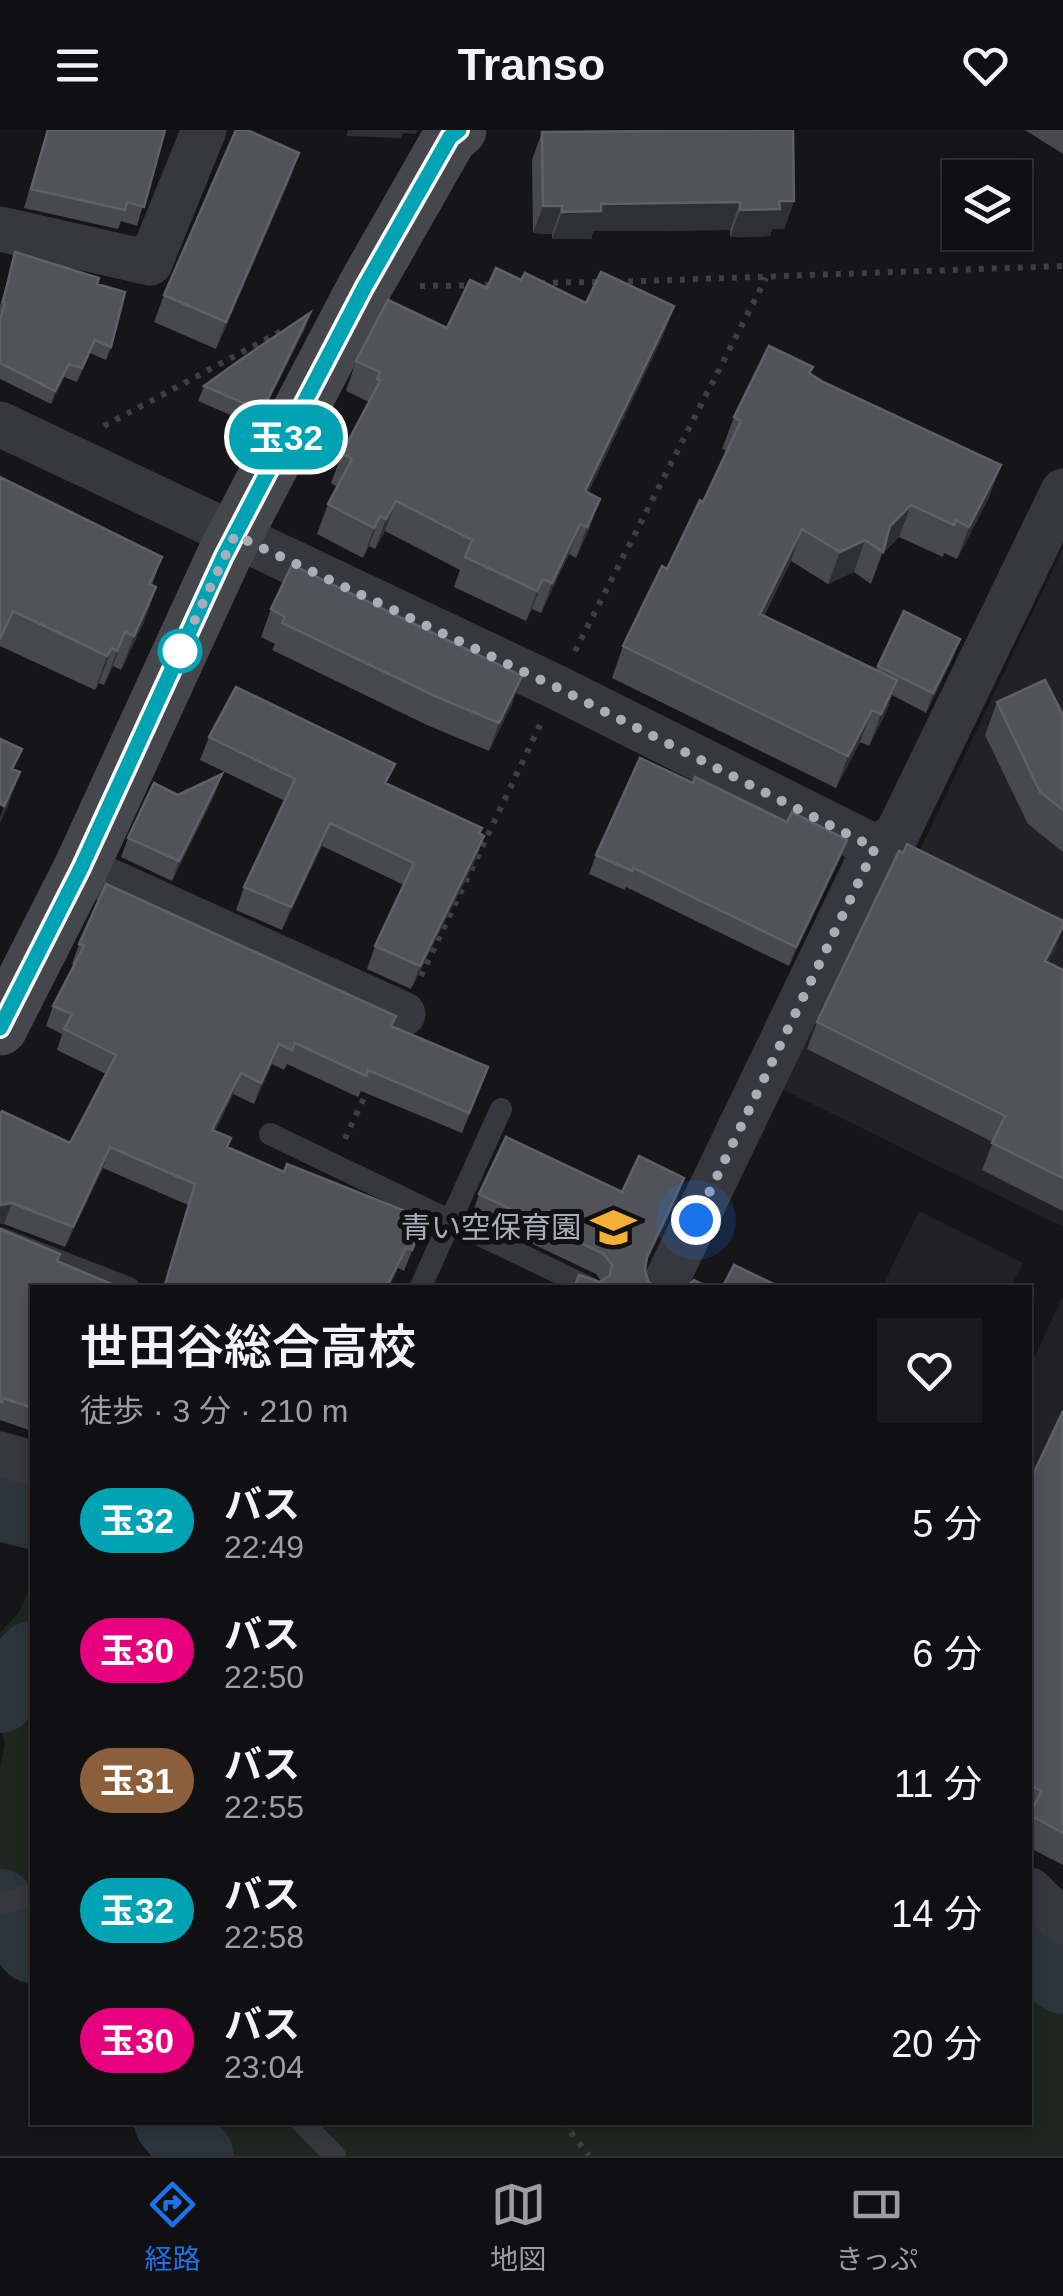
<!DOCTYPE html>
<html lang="ja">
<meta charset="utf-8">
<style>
:root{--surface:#101012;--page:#19191b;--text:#f1f3f6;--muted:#9c9d9f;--line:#303032;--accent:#1a73e8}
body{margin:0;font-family:Arial,"Noto Sans JP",sans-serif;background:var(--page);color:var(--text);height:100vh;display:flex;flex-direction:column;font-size:38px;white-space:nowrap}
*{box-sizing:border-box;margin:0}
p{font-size:32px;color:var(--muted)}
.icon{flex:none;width:55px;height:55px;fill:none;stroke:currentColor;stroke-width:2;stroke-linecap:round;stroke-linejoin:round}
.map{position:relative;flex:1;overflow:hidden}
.sheet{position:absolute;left:30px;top:1155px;width:1002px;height:840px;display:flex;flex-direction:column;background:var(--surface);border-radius:0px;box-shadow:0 5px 15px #0003,0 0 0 2px var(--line)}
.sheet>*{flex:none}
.badge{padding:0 20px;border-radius:32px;font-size:35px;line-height:65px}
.fabs{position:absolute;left:942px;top:30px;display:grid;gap:20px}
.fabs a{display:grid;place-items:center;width:90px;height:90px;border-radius:0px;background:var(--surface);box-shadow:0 5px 15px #0003,0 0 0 2px var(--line);font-size:50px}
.you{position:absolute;width:50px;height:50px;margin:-25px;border:8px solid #fff;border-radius:50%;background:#1a73e8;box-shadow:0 0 0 15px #1a73e833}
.map>.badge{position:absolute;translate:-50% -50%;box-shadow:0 0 0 5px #fff}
.round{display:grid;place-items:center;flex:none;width:105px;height:105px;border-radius:0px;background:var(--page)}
.overview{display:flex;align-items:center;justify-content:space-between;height:170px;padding:0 50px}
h1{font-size:48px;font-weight:600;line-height:75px}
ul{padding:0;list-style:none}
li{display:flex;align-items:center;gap:30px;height:130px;padding:0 50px}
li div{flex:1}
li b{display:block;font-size:38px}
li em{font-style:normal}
li .badge{min-width:110px;font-weight:700;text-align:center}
header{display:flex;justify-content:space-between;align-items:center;height:130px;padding:0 50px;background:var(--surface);font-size:45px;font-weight:600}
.dock{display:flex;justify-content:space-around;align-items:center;height:140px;border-top:2px solid var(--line);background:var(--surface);font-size:28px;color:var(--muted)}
.dock a{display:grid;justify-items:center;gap:5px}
.dock .selected{color:var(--accent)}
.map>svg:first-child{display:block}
</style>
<header><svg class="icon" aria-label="menu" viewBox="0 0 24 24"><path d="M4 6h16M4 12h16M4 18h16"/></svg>Transo<svg class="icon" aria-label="heart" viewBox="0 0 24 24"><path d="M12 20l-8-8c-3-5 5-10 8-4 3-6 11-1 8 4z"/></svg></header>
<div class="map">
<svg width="1063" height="2026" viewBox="0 0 1063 2026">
<rect width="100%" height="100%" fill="#161618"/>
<!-- built -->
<path fill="#222225" d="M1063,418V1097L778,957L888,734L918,724Z
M919,1081L1023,1133L1011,1157H882Z
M1063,1166V1421L1030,1404V1236Z"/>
<!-- green -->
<path fill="#1e261f" d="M32,1452V1766L18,1747L0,1742V1640L5,1612L0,1599V1503L19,1482Z
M1030,1839L1063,1863V2026H226L199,1993L1030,1992Z"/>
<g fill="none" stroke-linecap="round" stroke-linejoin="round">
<!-- river -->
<path stroke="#2c353c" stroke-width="72" d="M0,1375L32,1383
M0,1567L32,1527
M0,1775L32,1817
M1030,1823L1063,1848
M170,1992L198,2026"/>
<!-- path -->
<path stroke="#3d3f44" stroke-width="6" stroke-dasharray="5 8" stroke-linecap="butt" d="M615,152L1063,136
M540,153L602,152
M420,156L492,155
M104,296L287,198
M575,521L766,148
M421,846L540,595
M345,1009L369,957
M563,1992L589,2026"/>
<!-- lane -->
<path stroke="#37383d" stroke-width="22" d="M270,1004L590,1158
M0,1108L129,1158
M420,1158L501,979
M0,1774L32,1765
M302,1992L335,2026"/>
<!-- street -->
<path stroke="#37383d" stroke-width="45" d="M0,99L150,133L204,0
M0,294L558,558L875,717
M81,738L403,884
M663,1158L875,717L896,706L1063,361
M0,1324L32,1333
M1030,1760L1063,1792"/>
<!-- secondary -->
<path stroke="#45474d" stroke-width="55" d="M0,898L81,738L224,426L364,158L450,7L459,0"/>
</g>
<!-- wall -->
<path fill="#47494d" d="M47,0H165L137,96L121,91L118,99L24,78Z
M1025,0H1063V24Z
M542,2L794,71L784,99H772L770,106L730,107V100L593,101L591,109H552V104L533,103L532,30Z
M299,23L289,51L216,219L154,192L164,165Z
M15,122L97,154L111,217L106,230L90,223L77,252L64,247L51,274L0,249V176Z
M521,150L586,173L674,176L663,206L588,363L600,369L589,399L576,428L569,424L541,483L532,479L526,491L454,457L460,440L385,401L375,419L369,416L363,428L317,404L328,374L337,357L331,353L342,323L369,272L346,261L356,231L447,198L487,158Z
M310,183L305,198L256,296L198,271L204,256Z
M813,237L810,244L823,252L1001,335L989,367L957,429L944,423L943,427L899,407L882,424L871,454L854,442L828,454L791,431L764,486L876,540L904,481L953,528L926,583L892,565L886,582L869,616L860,612L836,658L612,548L623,516L703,372L727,321L722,319L734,287Z
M0,347L162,427L152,455L156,457L144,492L121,540L113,536L104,555L99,553L95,560L0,516Z
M271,479L522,546L512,574L489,621L427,595L272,520L275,514L261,507Z
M997,572L1063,585V722L1028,694L985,605Z
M209,607L387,654L484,706L476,729L411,859L367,839L375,816L404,755L322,716L282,800L236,780L244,757L285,671L200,630Z
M693,653L787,692L847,710L840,729L789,836L626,757L625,760L589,744L596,725Z
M215,664L172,751L121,727L128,708Z
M903,723L1063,797L1048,833L1063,840V1081L982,1040L993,1012L807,919L817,892Z
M79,814L392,897L488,937L462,1003L361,961L358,967L287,934L284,940L272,934L254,974L233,964L215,1001L228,1018L284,1042L425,1089L404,1141L398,1138L389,1158H163L188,1075L103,1038L65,1117L4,1094H0V984L70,1013L106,944L57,920L62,904L46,896L53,876L74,835L72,834Z
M622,1062L677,1069L645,1134V1140L648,1151L600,1152L601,1151L596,1144L472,1085L479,1064Z
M0,1099L32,1158V1301L0,1290Z
M1063,1281V1735L1030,1718V1351Z"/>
<!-- shaded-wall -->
<path fill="#2f3033" d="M348,0H417L416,4L403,3L401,8L346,6Z
M299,23L289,51L216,219L226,192Z
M779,71H794L784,99H772L770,106L730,107L740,80Z
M740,72L730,100L593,101L591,109H552L562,82L601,74Z
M543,76H562L552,104L533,103Z
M674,176L663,206L574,392L585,361Z
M310,183L305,198L256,296L262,281Z
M69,234L64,247L51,274L55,261Z
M1001,335L989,367L957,429L969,397Z
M600,369L589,399L576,428L587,397Z
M396,371L385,401L375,419L386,389Z
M911,375L899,407L882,424L890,396Z
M380,386L369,416L363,428L374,398Z
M580,394L569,424L541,483L552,453Z
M802,399L791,431L748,516L760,484Z
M865,410L854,442L828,454L840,422Z
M543,449L532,479L526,491L537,461Z
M156,457L144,492L121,540L134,506Z
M125,502L113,536L104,555L117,521Z
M960,509L953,528L926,583L933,563Z
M112,518L99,553L95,560L107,526Z
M522,546L512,574L489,621L499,593Z
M897,550L886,582L869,616L881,584Z
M872,580L860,612L836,658L848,626Z
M20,642L8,676L0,693V687L4,676Z
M222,644L215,664L172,751L179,731Z
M330,693L322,716L282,800L291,777Z
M484,706L476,729L411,859L420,836Z
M847,710L840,729L789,836L796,817Z
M1063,796L1055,820L1035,858L1045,831Z
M279,914L272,934L254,974L261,953Z
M241,943L233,964L205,1020L212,1000Z
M110,1017L103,1038L65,1117L73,1097Z
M684,1048L677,1069L639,1148L647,1127Z
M12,1073L4,1094H0V1075Z
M406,1118L398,1138L389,1158H386Z"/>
<!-- building -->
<path fill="#525359" stroke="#5f6168" stroke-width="2.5" d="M48,0H165L144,77L127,72L125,80L31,59Z
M236,0H247L299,23L226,192L164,165Z
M793,0L794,71H779L780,79L740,80V72L601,74V81L562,82V76H543L542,2Z
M15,122L99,148L97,154L125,162L111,217L95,210L82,238L69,234L55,261L0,233V190L5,173L3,172Z
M496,138L521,150L525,143L586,173L601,142L674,176L585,361L600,369L587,397L580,394L552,453L543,449L537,461L465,427L472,410L396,371L386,389L380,386L374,398L328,374L352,329L342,323L380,251L377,249L380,242L356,231L388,170L447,198L470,150L487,158Z
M310,183L262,281L204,256L243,228Z
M769,216L813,237L809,243L823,252L1001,335L969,397L956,390L954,395L911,375L890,396L883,422L865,410L840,422L802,399L760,484L897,550L881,584L872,580L848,626L623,516L662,436L667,439L700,370L703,372L741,291L734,287Z
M0,347L162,427L149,454L156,457L134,506L125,502L117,521L112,518L107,526L13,481L0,509Z
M292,435L522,546L499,593L437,567L282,493L285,487L271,479Z
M904,481L960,509L933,563L878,536Z
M1045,550L1063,585V680L1040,662L997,572Z
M236,557L395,634L385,653L482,698L479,703L484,706L420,836L375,816L414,733L330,693L291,777L244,757L295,649L209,607Z
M0,609L22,619L12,639L20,642L4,676L0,674Z
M640,628L693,653L695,647L787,692L792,682L847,710L796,817L633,738L632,741L596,725Z
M222,644L179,731L128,708L154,653L178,665Z
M907,714L1063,791V796L1045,831L1063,840V1048L992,1013L1005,986L817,892L899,721L903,723Z
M106,754L396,886L391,896L488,937L469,983L368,940L366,946L295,913L292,920L279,914L261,953L241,943L212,1000L231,1008L227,1017L284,1042L287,1034L425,1089L412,1120L406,1118L386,1158H164L195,1054L110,1017L73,1097L12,1073L0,1075V984L2,981L70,1013L116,925L64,899L72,884L53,876L84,816L79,814Z
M506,1007L622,1062L639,1026L684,1048L647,1127L645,1140L648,1151L655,1158H574L579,1145L600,1152L610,1145L612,1135L604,1124L479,1064Z
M0,1099L60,1124L57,1131L121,1158H32V1278L3,1268L2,1272H0Z
M734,1135L778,1156L777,1158H722Z
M694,1150L710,1158H686Z
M1063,1281V1703L1030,1685L1041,1661L1030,1655V1351Z"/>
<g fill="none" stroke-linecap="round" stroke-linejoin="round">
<defs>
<path id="line" d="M0,898L81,738L224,426L364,158L450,7L459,0"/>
</defs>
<!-- line casing -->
<use href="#line" stroke="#fff" stroke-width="22"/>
<!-- line -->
<use href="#line" stroke="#00a3b4" stroke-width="15"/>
<!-- walk -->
<path stroke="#a8adb8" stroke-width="10" stroke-dasharray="0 18" d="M180,521L176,530L235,405L558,558L875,718L696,1090"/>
</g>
<!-- icons -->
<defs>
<symbol id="school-bare" viewBox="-9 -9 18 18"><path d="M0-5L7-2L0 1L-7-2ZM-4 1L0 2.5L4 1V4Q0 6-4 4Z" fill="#f2b134" stroke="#111113" stroke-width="2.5" paint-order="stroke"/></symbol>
</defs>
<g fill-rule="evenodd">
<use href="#school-bare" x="582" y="1066" width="63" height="63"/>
</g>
<!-- markers -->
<circle fill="#fff" stroke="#00a3b4" stroke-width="5" cx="180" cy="521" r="20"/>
<g text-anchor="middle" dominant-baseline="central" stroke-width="10" stroke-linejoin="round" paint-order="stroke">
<!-- poi labels -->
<g font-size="30" fill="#a8adb8" stroke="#111113" text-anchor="end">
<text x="581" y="1097">青い空保育園</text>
</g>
</g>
</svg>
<div class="fabs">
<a><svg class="icon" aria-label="layers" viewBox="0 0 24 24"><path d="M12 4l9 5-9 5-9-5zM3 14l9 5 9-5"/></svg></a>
</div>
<div class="you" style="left:696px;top:1090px"></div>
<b class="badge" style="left:286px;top:307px;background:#00a3b4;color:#fff">玉32</b>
<section class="sheet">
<div class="overview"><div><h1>世田谷総合高校</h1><p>徒歩 · 3 分 · 210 m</p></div><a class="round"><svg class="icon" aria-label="heart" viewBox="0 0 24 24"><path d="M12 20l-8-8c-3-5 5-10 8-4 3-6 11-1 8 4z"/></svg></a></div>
<ul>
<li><span class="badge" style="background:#00a3b4;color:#fff">玉32</span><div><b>バス</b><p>22:49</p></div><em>5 分</em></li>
<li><span class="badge" style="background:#e6007e;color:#fff">玉30</span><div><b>バス</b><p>22:50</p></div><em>6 分</em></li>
<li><span class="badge" style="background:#8b5e3c;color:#fff">玉31</span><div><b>バス</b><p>22:55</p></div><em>11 分</em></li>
<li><span class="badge" style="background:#00a3b4;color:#fff">玉32</span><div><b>バス</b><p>22:58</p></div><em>14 分</em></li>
<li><span class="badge" style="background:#e6007e;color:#fff">玉30</span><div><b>バス</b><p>23:04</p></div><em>20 分</em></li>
</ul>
</section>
</div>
<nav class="dock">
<a class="selected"><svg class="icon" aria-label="directions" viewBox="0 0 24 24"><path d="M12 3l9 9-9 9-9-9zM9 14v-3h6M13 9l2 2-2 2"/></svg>経路</a>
<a><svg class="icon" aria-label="map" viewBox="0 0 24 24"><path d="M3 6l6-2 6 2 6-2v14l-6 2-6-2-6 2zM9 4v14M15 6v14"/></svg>地図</a>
<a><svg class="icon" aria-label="tickets" viewBox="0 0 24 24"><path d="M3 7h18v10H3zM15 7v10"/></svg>きっぷ</a>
</nav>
